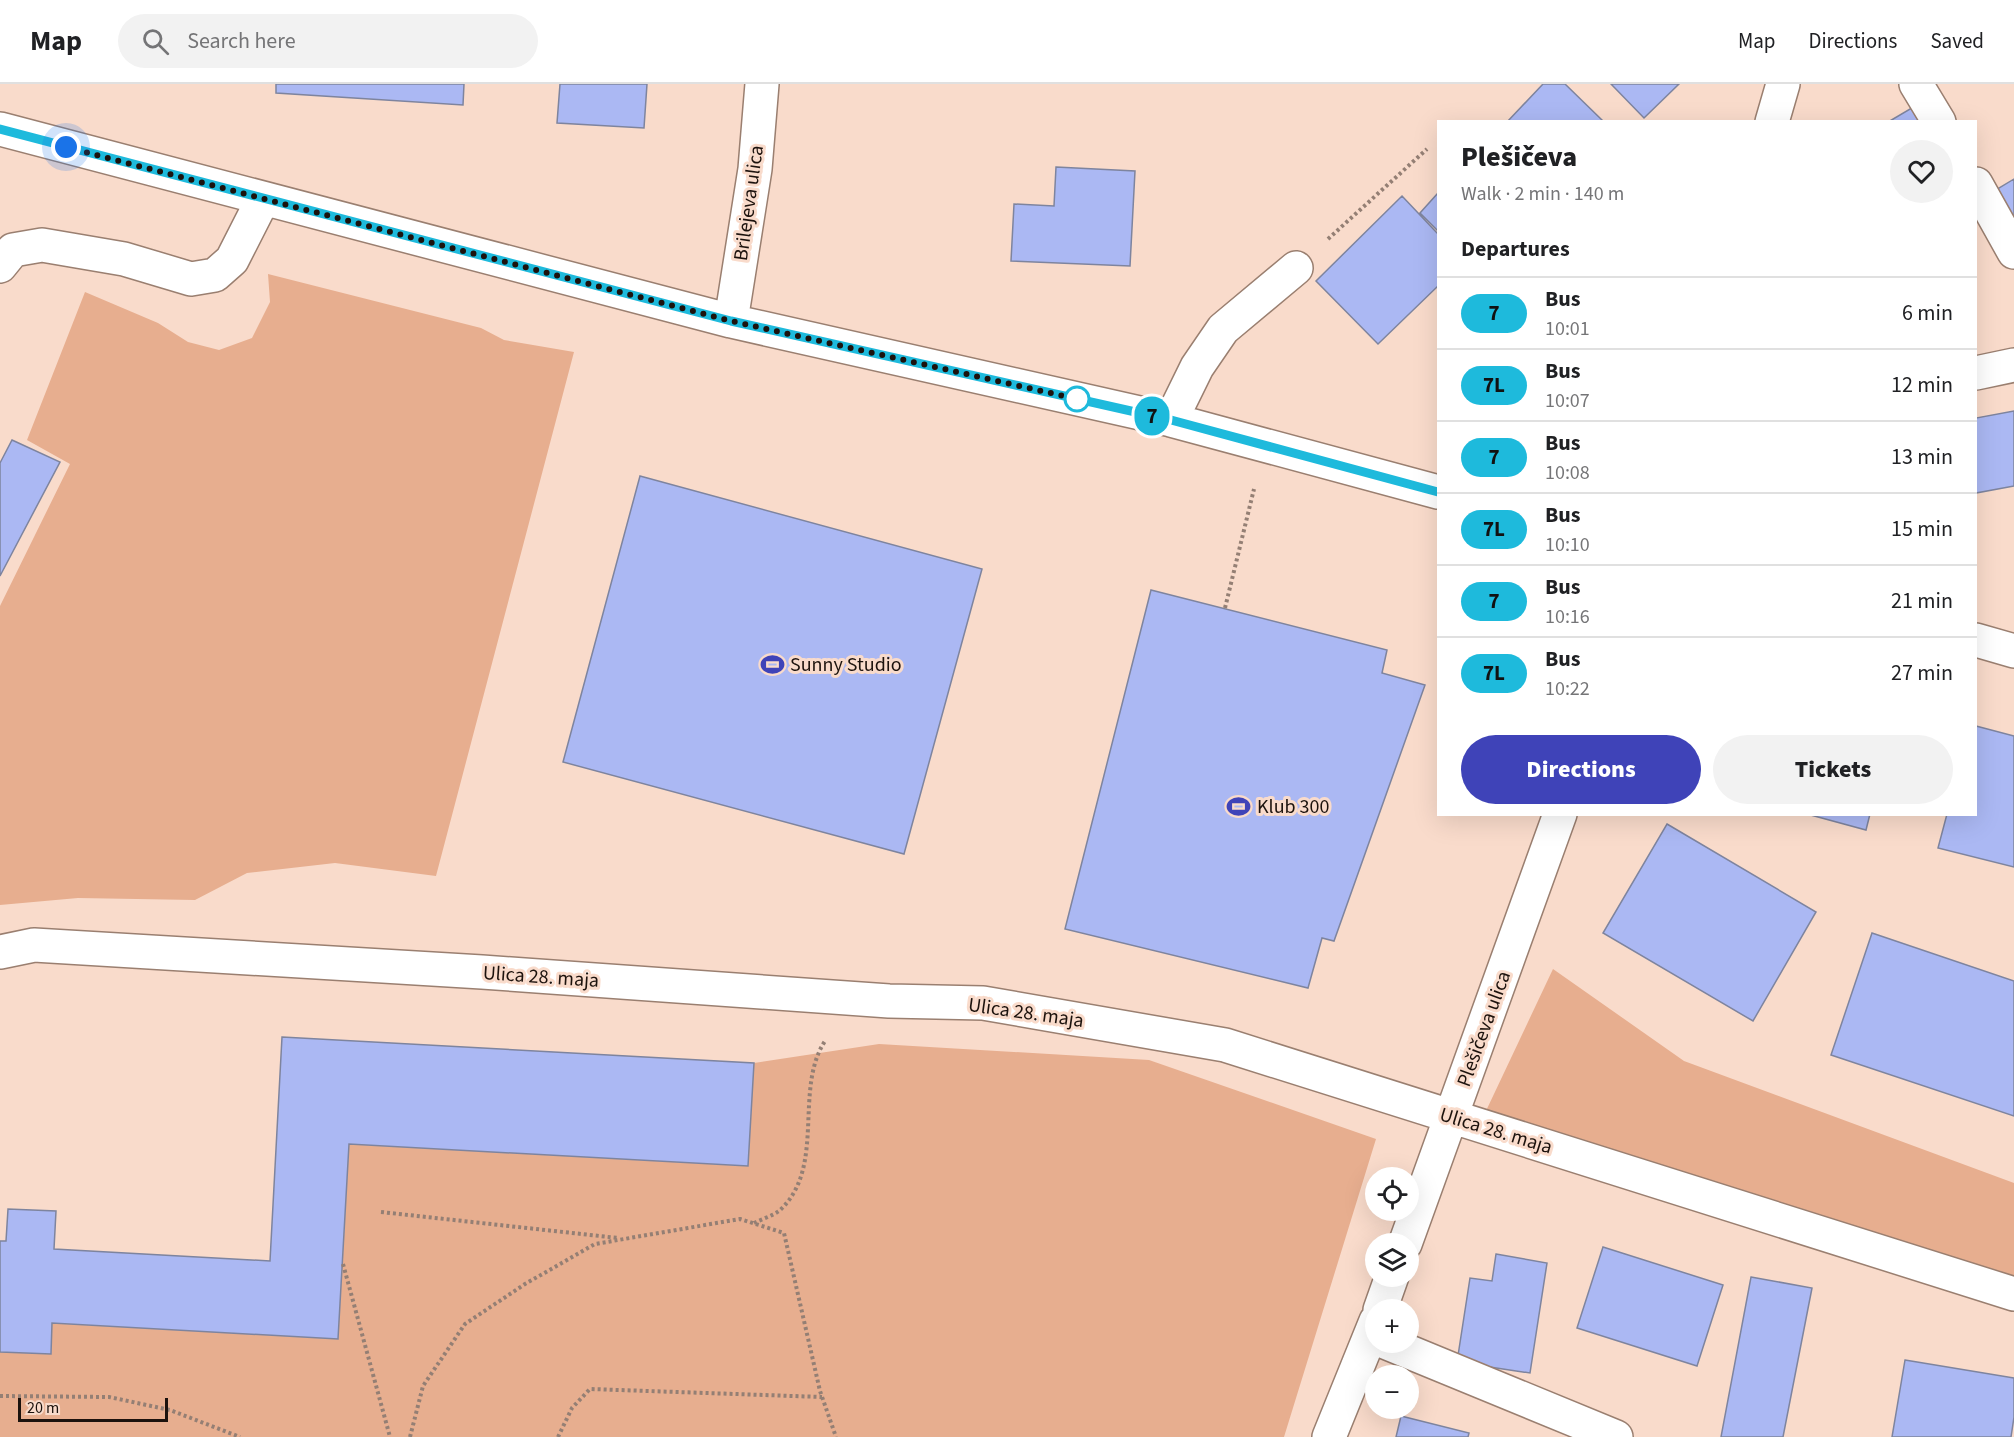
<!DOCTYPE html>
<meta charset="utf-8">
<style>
:root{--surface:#fff;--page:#f2f2f2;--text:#202124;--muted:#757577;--line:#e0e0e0;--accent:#3f43b8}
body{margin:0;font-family:"Source Sans 3",sans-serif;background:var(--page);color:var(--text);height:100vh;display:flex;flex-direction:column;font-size:22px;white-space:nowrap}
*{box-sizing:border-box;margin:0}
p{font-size:20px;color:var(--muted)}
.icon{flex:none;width:33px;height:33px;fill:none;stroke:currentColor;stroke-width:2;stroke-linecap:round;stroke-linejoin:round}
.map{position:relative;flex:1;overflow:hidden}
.side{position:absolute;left:1437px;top:36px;width:540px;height:696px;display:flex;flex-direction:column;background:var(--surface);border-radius:0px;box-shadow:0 6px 24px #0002}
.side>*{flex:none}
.badge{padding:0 12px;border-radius:20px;font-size:21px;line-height:39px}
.tools{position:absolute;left:1365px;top:1083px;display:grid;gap:12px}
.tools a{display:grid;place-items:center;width:54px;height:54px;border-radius:50%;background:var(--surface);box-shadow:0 6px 24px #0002;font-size:30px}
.scale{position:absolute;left:18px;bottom:15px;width:150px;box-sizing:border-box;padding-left:6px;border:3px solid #1c120d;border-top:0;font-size:16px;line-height:21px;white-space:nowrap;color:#1c120d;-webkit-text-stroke:4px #f9dbcb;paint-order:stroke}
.you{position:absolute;width:30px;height:30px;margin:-15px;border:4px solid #fff;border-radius:50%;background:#1a73e8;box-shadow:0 0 0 9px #1a73e833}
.map>.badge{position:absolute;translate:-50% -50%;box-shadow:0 0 0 3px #fff}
h2{padding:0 24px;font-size:22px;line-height:54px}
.round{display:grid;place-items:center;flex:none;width:63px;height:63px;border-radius:32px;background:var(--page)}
.headline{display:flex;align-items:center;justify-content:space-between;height:102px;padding:0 24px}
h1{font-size:28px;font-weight:800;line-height:45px}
.button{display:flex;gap:12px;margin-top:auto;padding:12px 24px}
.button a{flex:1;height:69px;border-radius:36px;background:var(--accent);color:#fff;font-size:24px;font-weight:800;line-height:69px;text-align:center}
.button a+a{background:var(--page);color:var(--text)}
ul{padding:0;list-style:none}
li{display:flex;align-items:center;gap:18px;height:72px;padding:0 24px;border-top:2px solid var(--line)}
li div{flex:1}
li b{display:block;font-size:22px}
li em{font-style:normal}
li .badge{min-width:66px;font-weight:700;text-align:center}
header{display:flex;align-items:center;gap:36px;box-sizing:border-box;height:84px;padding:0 30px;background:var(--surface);border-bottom:2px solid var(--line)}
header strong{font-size:28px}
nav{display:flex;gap:33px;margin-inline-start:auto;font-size:21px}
.search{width:420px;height:54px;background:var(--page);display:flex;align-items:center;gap:15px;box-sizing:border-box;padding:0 21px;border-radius:33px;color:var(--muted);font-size:22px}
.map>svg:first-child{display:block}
</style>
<header>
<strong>Map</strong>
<div class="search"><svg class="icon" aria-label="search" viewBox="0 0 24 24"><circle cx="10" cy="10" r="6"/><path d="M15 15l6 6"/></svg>Search here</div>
<nav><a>Map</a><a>Directions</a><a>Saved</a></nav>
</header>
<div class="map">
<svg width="2014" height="1353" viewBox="0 0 2014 1353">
<rect width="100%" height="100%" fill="#f9dbcb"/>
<!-- green -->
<path fill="#e7ae8f" d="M268,190L481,244L504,256L574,268L436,792L335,779L247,789L195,816L78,814L0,821V522L70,380L27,356L85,208L158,239L188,258L219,266L252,254L270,218Z
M1553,885L1684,977L2014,1099V1196L1485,1029Z
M879,960L1149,976L1376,1055L1284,1353H0V1268L51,1270L52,1239L338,1255L349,1060L747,1082L754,979Z"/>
<!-- building -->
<path fill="#abb8f3" stroke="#7e849e" stroke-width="1.5" d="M276,0H464L463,21L276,9Z
M560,0H647L644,44L557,39Z
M1543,0H1565L1604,38H1507Z
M1611,0H1679L1644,34Z
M1932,12L1946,38H1888Z
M1056,83L1135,87L1130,182L1011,177L1014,120L1054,122Z
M2014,95V151L1989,110Z
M1438,109V147L1420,129Z
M1402,112L1438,150V202L1378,260L1316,197Z
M2014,327V402L1976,409V334Z
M12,356L60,378L0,492V379Z
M640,392L982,485L904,770L563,678Z
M1151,506L1387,566L1382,589L1425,601L1334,857L1322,854L1308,904L1065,845Z
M1976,642L2014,652V783L1938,764L1947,730H1976Z
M1807,730H1870L1866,746Z
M1667,740L1816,828L1753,937L1603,849Z
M1872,849L2014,897V1032L1831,971Z
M282,953L754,979L748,1082L349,1060L338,1255L52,1239L51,1270L0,1268V1157H6L8,1125L56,1127L54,1165L270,1177Z
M1603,1163L1723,1201L1697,1282L1577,1244Z
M1496,1170L1547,1179L1530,1289L1457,1278L1470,1194L1492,1197Z
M1751,1193L1812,1204L1783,1353H1721Z
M1905,1276L2014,1294V1333L2011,1353H1892Z
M1401,1332L1469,1349L1468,1353H1396Z"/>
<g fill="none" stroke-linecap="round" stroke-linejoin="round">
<defs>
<path id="minor" d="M1916,0L1939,38
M1772,38L1783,0
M0,45L731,237L1171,336L1438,408
M1976,100L2014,168
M0,182L13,166L42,161L124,175L191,195L215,191L232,176L263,115
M731,237L755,85L762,0
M1976,289L2014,281
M1171,336L1197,283L1223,245L1296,184
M1976,556L2014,567
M0,868L34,861L482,888L889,917L983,919L1225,961L2014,1210
M1405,1160L1560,730
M1380,1226L1392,1192
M1385,1258L1616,1353
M1329,1353L1376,1237"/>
</defs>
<!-- minor casing -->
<use href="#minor" stroke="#9a7f70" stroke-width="36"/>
<!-- path -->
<path stroke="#947f74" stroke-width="4" stroke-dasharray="3 3" stroke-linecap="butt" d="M1328,155L1427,65
M1225,524L1254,405
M381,1128L618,1154
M754,1139C762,1135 772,1132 779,1127C827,1084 793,1006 825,957
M343,1180L390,1353
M0,1312L109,1313L170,1326L240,1353
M410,1353L423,1302L465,1240L525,1200L595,1160L740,1135L784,1149L820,1307L836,1353
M558,1353L572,1324L590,1305L822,1313"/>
<!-- minor -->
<use href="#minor" stroke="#fff" stroke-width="33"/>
</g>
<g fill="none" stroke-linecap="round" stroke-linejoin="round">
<defs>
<path id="line" d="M0,45L731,237L1171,336L1438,408"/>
</defs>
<!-- line casing -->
<use href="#line" stroke="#fff" stroke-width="14"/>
<!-- line -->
<use href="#line" stroke="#1ebadc" stroke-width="9"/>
<!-- walk -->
<path stroke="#1c120d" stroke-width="6" stroke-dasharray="0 10.8" d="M66,63L731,237L1077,315"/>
</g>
<!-- icons -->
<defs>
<symbol id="stadium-bare" viewBox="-9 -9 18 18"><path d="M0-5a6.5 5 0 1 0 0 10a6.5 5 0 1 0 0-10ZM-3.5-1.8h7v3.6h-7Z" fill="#3f43b8" stroke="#f9dbcb" stroke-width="2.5" paint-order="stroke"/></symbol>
</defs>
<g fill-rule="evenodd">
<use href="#stadium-bare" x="756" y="564" width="33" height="33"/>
<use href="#stadium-bare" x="1222" y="706" width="33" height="33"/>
</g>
<!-- markers -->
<circle fill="#fff" stroke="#1ebadc" stroke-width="3" cx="1077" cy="315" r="12"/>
<g text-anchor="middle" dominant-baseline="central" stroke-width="6" stroke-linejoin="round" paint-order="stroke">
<!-- street labels -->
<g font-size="20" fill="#1c120d" stroke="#f9dbcb">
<text transform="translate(749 119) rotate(-82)">Brilejeva ulica</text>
<text transform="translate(541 893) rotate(4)">Ulica 28. maja</text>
<text transform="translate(1026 929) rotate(8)">Ulica 28. maja</text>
<text transform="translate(1484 945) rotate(-70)">Plešičeva ulica</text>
<text transform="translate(1496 1047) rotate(17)">Ulica 28. maja</text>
</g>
<!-- poi labels -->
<g font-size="20" fill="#1c120d" stroke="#f9dbcb" text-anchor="start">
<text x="790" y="581">Sunny Studio</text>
<text x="1257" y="723">Klub 300</text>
</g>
</g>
</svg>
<div class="tools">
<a><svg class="icon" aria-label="locate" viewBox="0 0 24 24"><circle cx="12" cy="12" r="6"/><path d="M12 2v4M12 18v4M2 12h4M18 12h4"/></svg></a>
<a><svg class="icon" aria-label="layers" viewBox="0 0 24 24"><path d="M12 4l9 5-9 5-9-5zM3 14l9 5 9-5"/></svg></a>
<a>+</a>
<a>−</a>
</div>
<div class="scale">20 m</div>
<div class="you" style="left:66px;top:63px"></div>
<b class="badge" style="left:1152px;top:332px;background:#1ebadc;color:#111">7</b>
<section class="side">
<div class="headline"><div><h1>Plešičeva</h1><p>Walk · 2 min · 140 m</p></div><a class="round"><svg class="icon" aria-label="heart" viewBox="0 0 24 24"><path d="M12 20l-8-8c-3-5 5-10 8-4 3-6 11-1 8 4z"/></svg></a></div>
<h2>Departures</h2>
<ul>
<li><span class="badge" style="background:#1ebadc;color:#111">7</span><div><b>Bus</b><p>10:01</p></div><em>6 min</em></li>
<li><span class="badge" style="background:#1ebadc;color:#111">7L</span><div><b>Bus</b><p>10:07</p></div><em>12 min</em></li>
<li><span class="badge" style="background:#1ebadc;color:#111">7</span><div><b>Bus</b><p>10:08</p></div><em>13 min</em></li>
<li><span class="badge" style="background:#1ebadc;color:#111">7L</span><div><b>Bus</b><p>10:10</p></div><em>15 min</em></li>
<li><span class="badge" style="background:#1ebadc;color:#111">7</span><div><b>Bus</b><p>10:16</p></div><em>21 min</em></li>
<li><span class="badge" style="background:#1ebadc;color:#111">7L</span><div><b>Bus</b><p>10:22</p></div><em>27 min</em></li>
</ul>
<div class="button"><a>Directions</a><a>Tickets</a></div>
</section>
</div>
